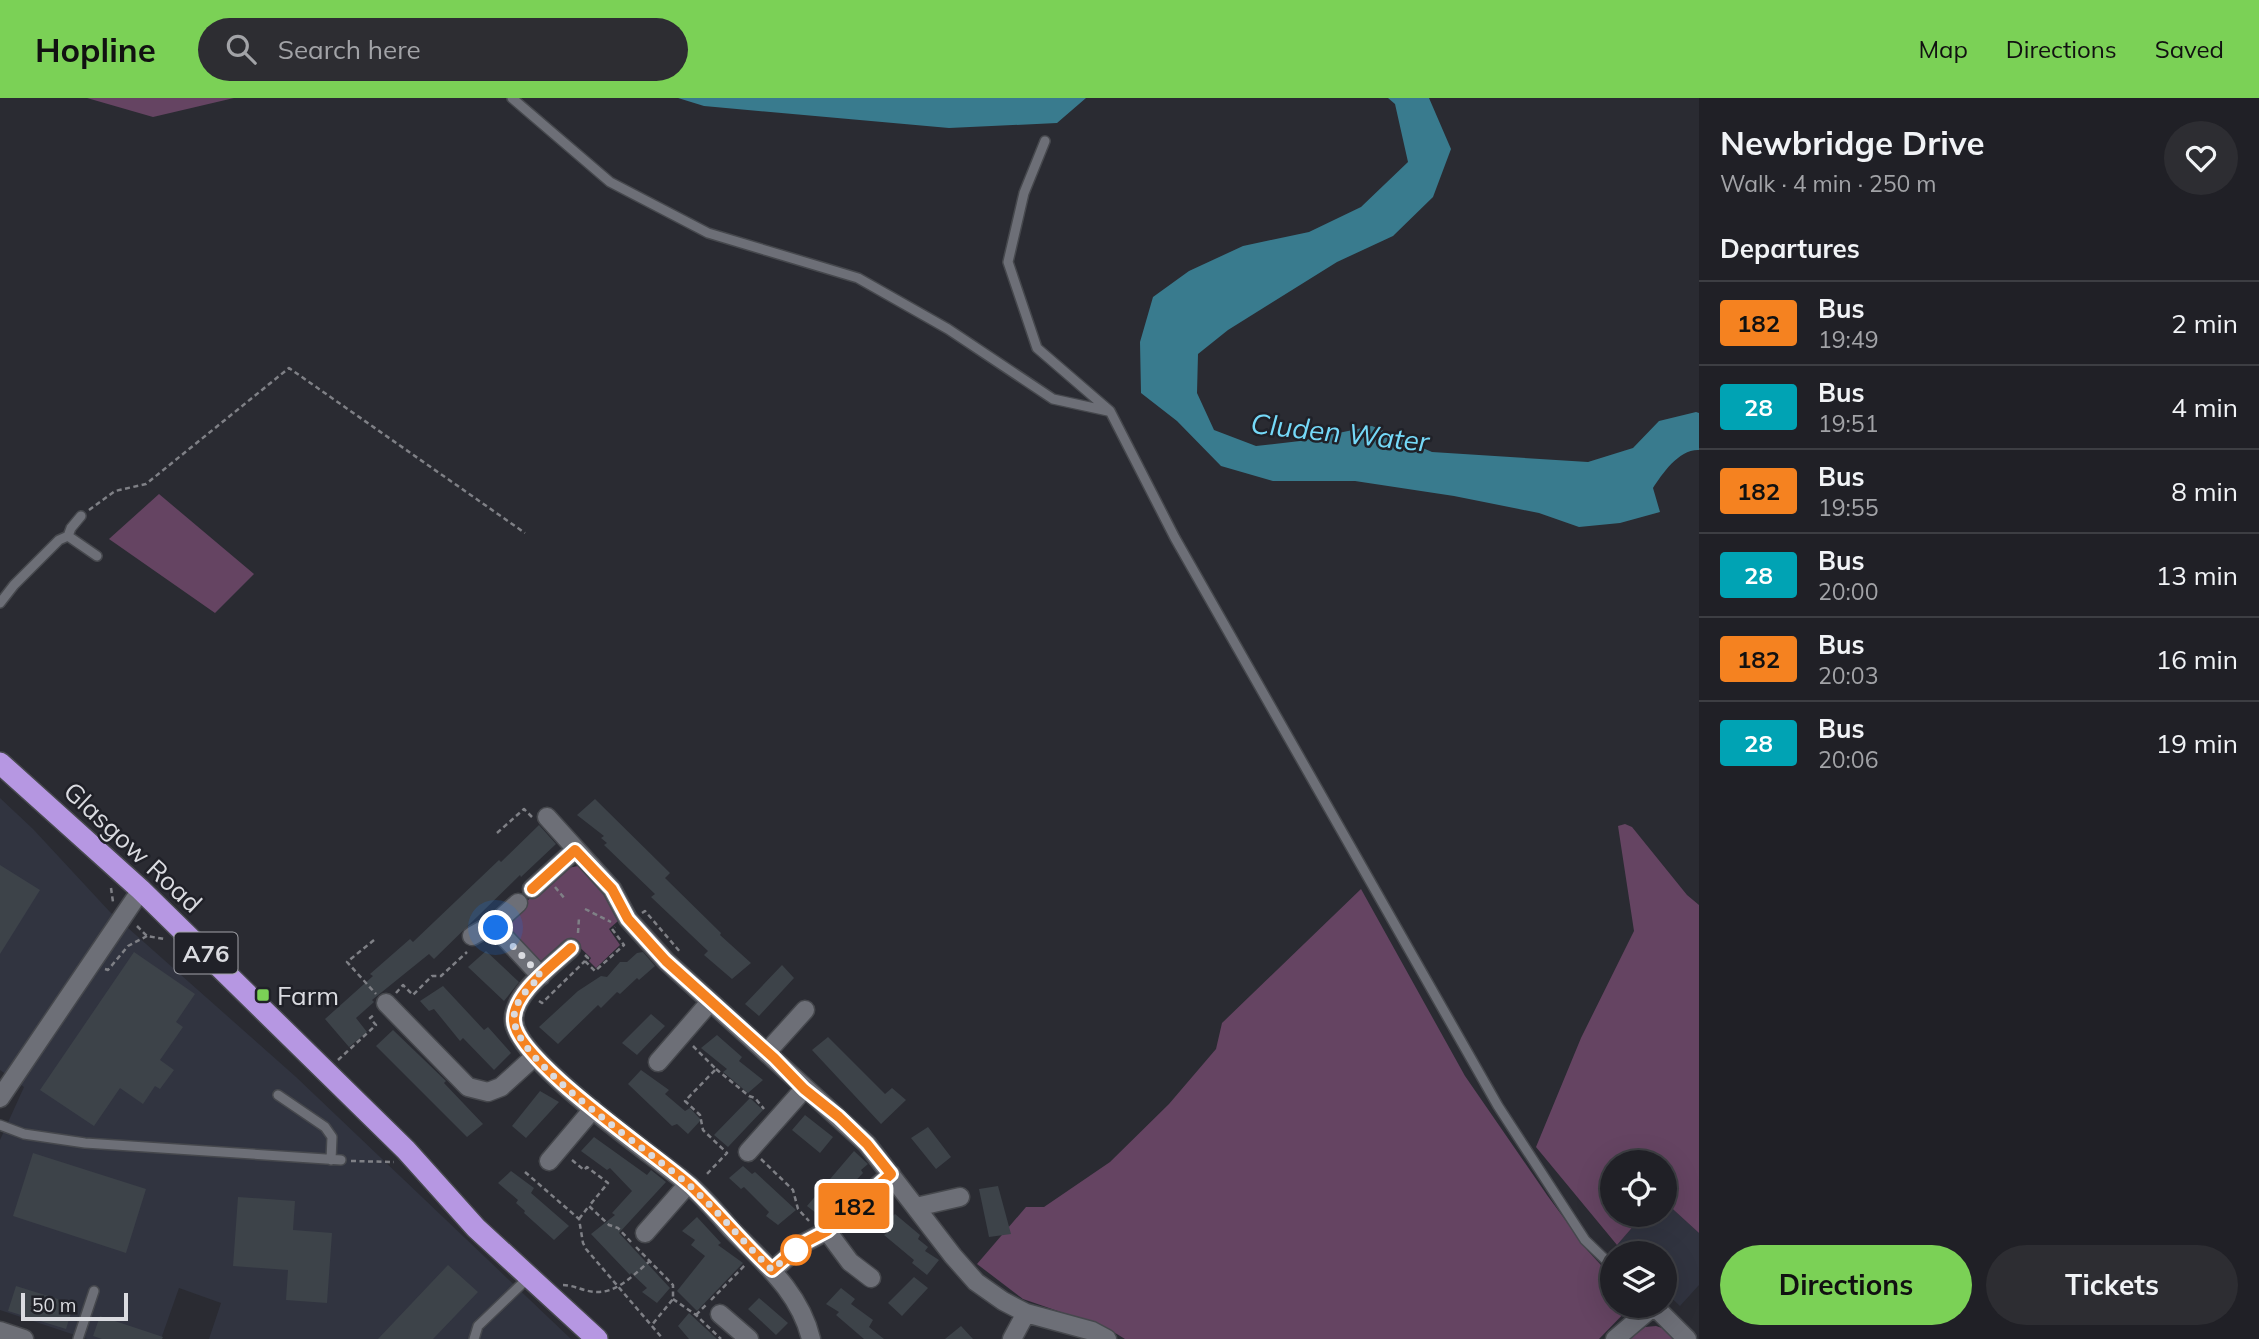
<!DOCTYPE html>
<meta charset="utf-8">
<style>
:root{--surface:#202026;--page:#2d2d32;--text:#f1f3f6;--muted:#a2a3a7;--line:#3d3e43;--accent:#7bd156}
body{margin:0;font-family:Mulish,sans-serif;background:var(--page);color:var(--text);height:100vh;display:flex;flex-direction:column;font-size:26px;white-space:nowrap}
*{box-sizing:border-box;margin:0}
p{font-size:23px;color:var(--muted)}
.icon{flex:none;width:38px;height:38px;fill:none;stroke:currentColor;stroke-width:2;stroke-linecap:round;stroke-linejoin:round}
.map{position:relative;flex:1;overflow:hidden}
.drawer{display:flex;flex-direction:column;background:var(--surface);width:560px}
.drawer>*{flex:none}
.badge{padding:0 14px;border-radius:5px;font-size:24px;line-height:46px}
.fabs{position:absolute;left:1600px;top:1052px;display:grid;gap:14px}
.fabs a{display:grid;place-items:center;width:77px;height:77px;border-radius:50%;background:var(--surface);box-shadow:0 7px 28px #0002,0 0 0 2px var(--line);font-size:35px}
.scale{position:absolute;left:21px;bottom:18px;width:107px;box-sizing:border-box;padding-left:7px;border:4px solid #dadbe0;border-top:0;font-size:19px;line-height:24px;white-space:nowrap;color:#dadbe0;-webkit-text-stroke:5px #202128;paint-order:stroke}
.you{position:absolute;width:35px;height:35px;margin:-18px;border:5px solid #fff;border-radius:50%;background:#1a73e8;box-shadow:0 0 0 10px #1a73e833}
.map>.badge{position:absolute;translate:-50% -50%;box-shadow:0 0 0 4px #fff}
h2{padding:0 21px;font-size:26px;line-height:63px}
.round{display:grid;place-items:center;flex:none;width:74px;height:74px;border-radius:37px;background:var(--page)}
.summary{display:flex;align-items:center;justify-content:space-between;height:119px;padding:0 21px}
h1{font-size:33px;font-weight:700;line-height:52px}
.cta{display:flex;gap:14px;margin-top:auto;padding:14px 21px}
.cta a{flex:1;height:80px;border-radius:42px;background:var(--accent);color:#111;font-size:28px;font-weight:700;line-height:80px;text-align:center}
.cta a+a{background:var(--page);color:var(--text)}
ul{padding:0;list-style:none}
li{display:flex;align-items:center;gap:21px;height:84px;padding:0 21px;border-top:2px solid var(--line)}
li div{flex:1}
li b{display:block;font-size:26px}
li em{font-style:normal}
li .badge{min-width:77px;font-weight:700;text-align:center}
header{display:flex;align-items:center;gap:42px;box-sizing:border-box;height:98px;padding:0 35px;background:var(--accent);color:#111}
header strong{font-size:33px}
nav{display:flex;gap:38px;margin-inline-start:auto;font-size:24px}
.search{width:490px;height:63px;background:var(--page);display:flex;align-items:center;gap:18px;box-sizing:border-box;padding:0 24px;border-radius:38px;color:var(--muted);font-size:26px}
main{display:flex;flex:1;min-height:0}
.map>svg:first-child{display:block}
</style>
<header>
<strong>Hopline</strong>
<div class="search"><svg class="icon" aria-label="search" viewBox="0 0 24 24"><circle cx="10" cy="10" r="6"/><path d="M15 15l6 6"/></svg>Search here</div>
<nav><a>Map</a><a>Directions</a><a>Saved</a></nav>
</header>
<main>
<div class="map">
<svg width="1699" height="1241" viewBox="0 0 1699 1241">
<rect width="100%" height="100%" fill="#2a2b32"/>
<!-- built -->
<path fill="#313440" d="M0,700L33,731L110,814L296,979L571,1241H209L221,1205L179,1190L161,1241H87L0,1212V1042L24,989L0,972Z
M1664,1103L1699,1135V1187L1680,1208L1664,1193V1155H1624L1617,1147L1643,1117L1664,1116Z"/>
<!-- green -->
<path fill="#654462" d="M87,0H234L153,19Z
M159,396L254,476L215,515L109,441Z
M1625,726L1632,729L1687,797L1699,807V1135L1664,1103V1064H1612V1116L1643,1117L1617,1147L1536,1049L1581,940L1634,833L1618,728Z
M578,768L584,770L606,797L618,823L609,831L620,847L596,870L589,863L591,860L570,840L550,861L540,865L506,830L509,818L533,798L537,799L568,770Z
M1361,791L1465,978L1547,1097L1588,1153L1612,1179V1208H1631L1599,1241H1125L1107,1230L1023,1201L977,1166L1026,1109H1044L1110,1064L1169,1006L1216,951L1222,925Z
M1656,1228L1668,1232L1678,1241H1630L1645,1229Z"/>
<!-- water -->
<path fill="#397b8e" d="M678,0H1086L1057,25L949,30L704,8Z
M1388,0H1429L1451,51L1433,99L1393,138L1337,164L1228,232L1198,256L1197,295L1214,332L1256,348L1300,343L1372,328L1432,354L1588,364L1633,350L1659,323L1696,314L1699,315V352C1679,351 1662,376 1653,390L1660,414L1620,425L1579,429L1539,415L1454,398L1355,383H1273L1221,368L1177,323L1141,295L1140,244L1153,199L1189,173L1243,148L1309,134L1361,109L1408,64L1395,6Z"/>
<!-- building -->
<path fill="#3d4349" d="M595,701L670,775L665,780L721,835L720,837L751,865L732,881L704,857L708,853L651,799L655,796L604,747L607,745L601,740L604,738L577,717Z
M539,727L556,746L521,779L520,777L434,861L429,856L372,902L374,904L356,920L367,934L349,949L325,921L373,878L370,876L410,841L413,844L499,762L501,764Z
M0,767L40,792L0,856Z
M486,853L519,884L504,903L468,869Z
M134,854L195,896L176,924L183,929L160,962L174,972L160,991L155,988L143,1006L120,990L94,1028L40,992Z
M643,854L655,868L639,882L637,880L620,896L617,894L601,910L598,907L558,946L539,929L578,893L601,878L607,879L620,864H627L637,855Z
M782,867L794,880L759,918L745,906Z
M443,888L484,932L488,929L511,955L494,972L463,940L460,943L434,911L429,913L420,903Z
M651,916L665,928L637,957L622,945Z
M393,932L446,983L444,985L483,1026L467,1039L376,948Z
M717,937L742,959L739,963L763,982L748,995L723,974L727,971L701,950Z
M828,939L885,996L892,990L906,1002L881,1026L812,952Z
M641,972L669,992L665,996L685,1013L690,1010L701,1022L688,1036L677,1026L672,1028L628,986Z
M540,993L559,1004L526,1040L512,1028Z
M750,1000L763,1012L728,1049L714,1037Z
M805,1017L833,1039L820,1055L792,1032Z
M928,1029L951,1059L936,1071L911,1040Z
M594,1039L647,1077L651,1072L666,1084L619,1135L670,1190L657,1205L642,1194L647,1190L631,1175L630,1177L591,1136L615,1117L612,1115L632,1093L610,1070L607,1072L581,1053Z
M854,1053L868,1066L861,1072L863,1075L821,1119L807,1108Z
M33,1055L146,1091L126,1155L13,1118Z
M743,1068L752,1076L755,1074L796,1112L778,1127L766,1118L769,1114L744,1089L741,1091L729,1080Z
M511,1073L534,1090L531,1095L569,1128L554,1142L524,1115L525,1113L516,1105L518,1102L498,1085Z
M998,1088L1011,1136L989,1139L979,1091Z
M238,1099L295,1103L293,1132L332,1135L327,1205L286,1202L288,1172L233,1168Z
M895,1116L920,1137L918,1141L928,1149L925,1153L939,1162L927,1177L912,1165L914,1162L884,1137L888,1134L882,1128Z
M697,1119L721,1145L718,1147L743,1165L697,1213L677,1193L705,1158L691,1147L695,1142L682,1133Z
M448,1167L478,1194L433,1241H378Z
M914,1179L928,1190L902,1218L888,1205Z
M16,1188L74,1206L66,1231L8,1213Z
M841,1190L855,1201L851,1206L873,1222L869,1229L884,1241H864L836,1217L839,1214L826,1206Z
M759,1200L788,1225L776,1237L748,1211Z
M689,1215L717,1241H689L678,1228Z
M100,1218L163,1239L162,1241H102L93,1238Z
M961,1228L973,1241H945Z"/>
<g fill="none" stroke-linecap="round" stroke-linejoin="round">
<defs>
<path id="lane" d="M512,0L610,84L708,135L858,180L948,231L1053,301L1108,313
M1045,43L1024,95L1008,164L1037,250L1110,313L1175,440L1498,1008L1585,1142L1612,1168
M68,438L71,430L81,418
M0,505L14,487L59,442L68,438L97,458
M278,997L325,1029L332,1039L331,1062
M0,1027L24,1036L85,1045L341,1062
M78,1241L94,1193
M474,1241L478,1228L529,1179"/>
<path id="street" d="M547,719L612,791L628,821L666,863L867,1046L953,1158L976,1184L1003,1203L1026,1215L1092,1233L1107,1241
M532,791L575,752
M496,830L541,878
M472,838L488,829L496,830L498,823L518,805
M571,850C553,867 512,896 514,923C516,962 653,1057 687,1085C703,1098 717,1115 731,1131C763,1164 800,1194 811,1241
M386,905L468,989L488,994L501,989L534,959
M767,954L805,912
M658,964L710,904
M748,1054L804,991
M549,1063L593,1011
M916,1109L960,1099
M827,1133L850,1164L871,1180
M645,1135L688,1086
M772,1173L802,1146L827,1133L891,1076
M720,1216L749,1241
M0,1233L24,1241
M1012,1241L1026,1215
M1615,1241L1654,1208L1687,1241"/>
<path id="secondary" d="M0,1000L141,792"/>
<path id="highway" d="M0,665L141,792L406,1052L476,1130L597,1241"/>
</defs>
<!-- lane casing -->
<use href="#lane" stroke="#46484d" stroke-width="12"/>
<!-- street casing -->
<use href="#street" stroke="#46484d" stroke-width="21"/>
<!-- secondary casing -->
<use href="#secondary" stroke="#46484d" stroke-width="21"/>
<!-- highway casing -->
<use href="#highway" stroke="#46484d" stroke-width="24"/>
<!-- path -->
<path stroke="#7f8086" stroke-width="2.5" stroke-dasharray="5 3.5" stroke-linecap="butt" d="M89,412L115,393L146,386L289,270L525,435
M497,735L524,711L532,719
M555,789L565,801
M111,790L113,804
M585,811L611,824
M642,815L645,813L681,855
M137,828L147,838L164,841
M578,835L579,820
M374,842L347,864L376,896
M585,857L588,860L585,863L595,873L624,847L612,831L615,829
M105,871L108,872L128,848L147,838
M396,895L403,887L413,897L432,878H441L467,854
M539,903L542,905L585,863
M693,948L716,971L685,1003L700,1017L703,1032L727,1055L705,1078
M338,962L376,927L370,920L374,917
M716,971L749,998L755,1000L764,1011
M761,1061L793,1092L798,1111L809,1123
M572,1062L584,1072L587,1069L608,1085L589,1108L609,1127L618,1130L631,1144
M351,1063L394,1064
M525,1074L579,1121L583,1145L586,1151L663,1241
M579,1121L589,1108
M636,1149L673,1187V1201L651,1228
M563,1187C574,1187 585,1194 596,1194C618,1195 634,1176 650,1163
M673,1201L696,1217L721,1241
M711,1202L745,1167
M696,1217L706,1207"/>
<!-- lane -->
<use href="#lane" stroke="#6d6f77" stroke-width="9"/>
<!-- street -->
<use href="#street" stroke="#6d6f77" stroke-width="18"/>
<!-- secondary -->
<use href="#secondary" stroke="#6d6f77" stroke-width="18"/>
<!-- highway -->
<use href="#highway" stroke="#b697e2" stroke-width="21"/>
</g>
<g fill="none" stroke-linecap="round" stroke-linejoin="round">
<defs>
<path id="line" d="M532,791L575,752L612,791L628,821L666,863L774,960L804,991L839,1019L867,1046L891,1076L827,1133L802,1146L772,1172C744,1146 719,1115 691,1088C657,1057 516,963 514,923C512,896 553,867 571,850"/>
</defs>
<!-- line casing -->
<use href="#line" stroke="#fff" stroke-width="16"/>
<!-- line -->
<use href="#line" stroke="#f58220" stroke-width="10"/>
<!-- walk -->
<path stroke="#dadbe0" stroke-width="7" stroke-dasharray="0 12.6" d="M496,830L541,878C527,891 510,907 515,927C526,972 652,1054 690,1088C719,1114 744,1145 772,1172L802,1146L796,1152"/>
</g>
<!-- markers -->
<rect fill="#7bd156" stroke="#202128" stroke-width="2.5" x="256" y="890" width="14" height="14" rx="3.5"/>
<circle fill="#fff" stroke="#f58220" stroke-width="3.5" cx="796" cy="1152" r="14"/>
<g text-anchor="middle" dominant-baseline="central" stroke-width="5" stroke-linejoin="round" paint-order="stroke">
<!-- shield labels -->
<rect fill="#202128" stroke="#a2a3a9" stroke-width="2" x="174.5" y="834.5" width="63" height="41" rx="5"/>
<g font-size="24" font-weight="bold" fill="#dadbe0">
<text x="206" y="855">A76</text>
</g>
<!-- street labels -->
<g font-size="26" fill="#dadbe0" stroke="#202128">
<text transform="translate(133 749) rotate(43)">Glasgow Road</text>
</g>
<!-- poi labels -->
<g font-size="26" fill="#dadbe0" stroke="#202128" text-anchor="start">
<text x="277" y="897">Farm</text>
</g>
<!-- water labels -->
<g font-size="28" font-style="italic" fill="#75d9f8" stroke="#202128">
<text transform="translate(1340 334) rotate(6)">Cluden Water</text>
</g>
</g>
</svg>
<div class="fabs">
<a><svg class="icon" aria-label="locate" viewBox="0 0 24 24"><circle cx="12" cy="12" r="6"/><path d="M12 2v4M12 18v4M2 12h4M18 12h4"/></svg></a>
<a><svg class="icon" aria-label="layers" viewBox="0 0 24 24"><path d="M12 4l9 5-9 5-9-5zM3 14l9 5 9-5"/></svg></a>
</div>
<div class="scale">50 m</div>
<div class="you" style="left:496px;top:830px"></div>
<b class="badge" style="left:854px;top:1108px;background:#f58220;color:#111">182</b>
</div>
<section class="drawer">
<div class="summary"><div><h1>Newbridge Drive</h1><p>Walk · 4 min · 250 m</p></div><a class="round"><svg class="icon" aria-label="heart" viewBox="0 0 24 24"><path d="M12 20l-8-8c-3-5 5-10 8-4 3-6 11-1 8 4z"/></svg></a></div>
<h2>Departures</h2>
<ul>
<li><span class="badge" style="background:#f58220;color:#111">182</span><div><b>Bus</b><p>19:49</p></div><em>2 min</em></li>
<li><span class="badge" style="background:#00a3b4;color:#fff">28</span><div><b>Bus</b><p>19:51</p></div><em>4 min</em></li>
<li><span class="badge" style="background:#f58220;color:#111">182</span><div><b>Bus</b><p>19:55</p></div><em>8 min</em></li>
<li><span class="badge" style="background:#00a3b4;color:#fff">28</span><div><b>Bus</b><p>20:00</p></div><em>13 min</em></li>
<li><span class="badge" style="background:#f58220;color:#111">182</span><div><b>Bus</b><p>20:03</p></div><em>16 min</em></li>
<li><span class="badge" style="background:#00a3b4;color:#fff">28</span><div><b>Bus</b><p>20:06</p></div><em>19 min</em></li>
</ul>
<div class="cta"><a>Directions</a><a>Tickets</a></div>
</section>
</main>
